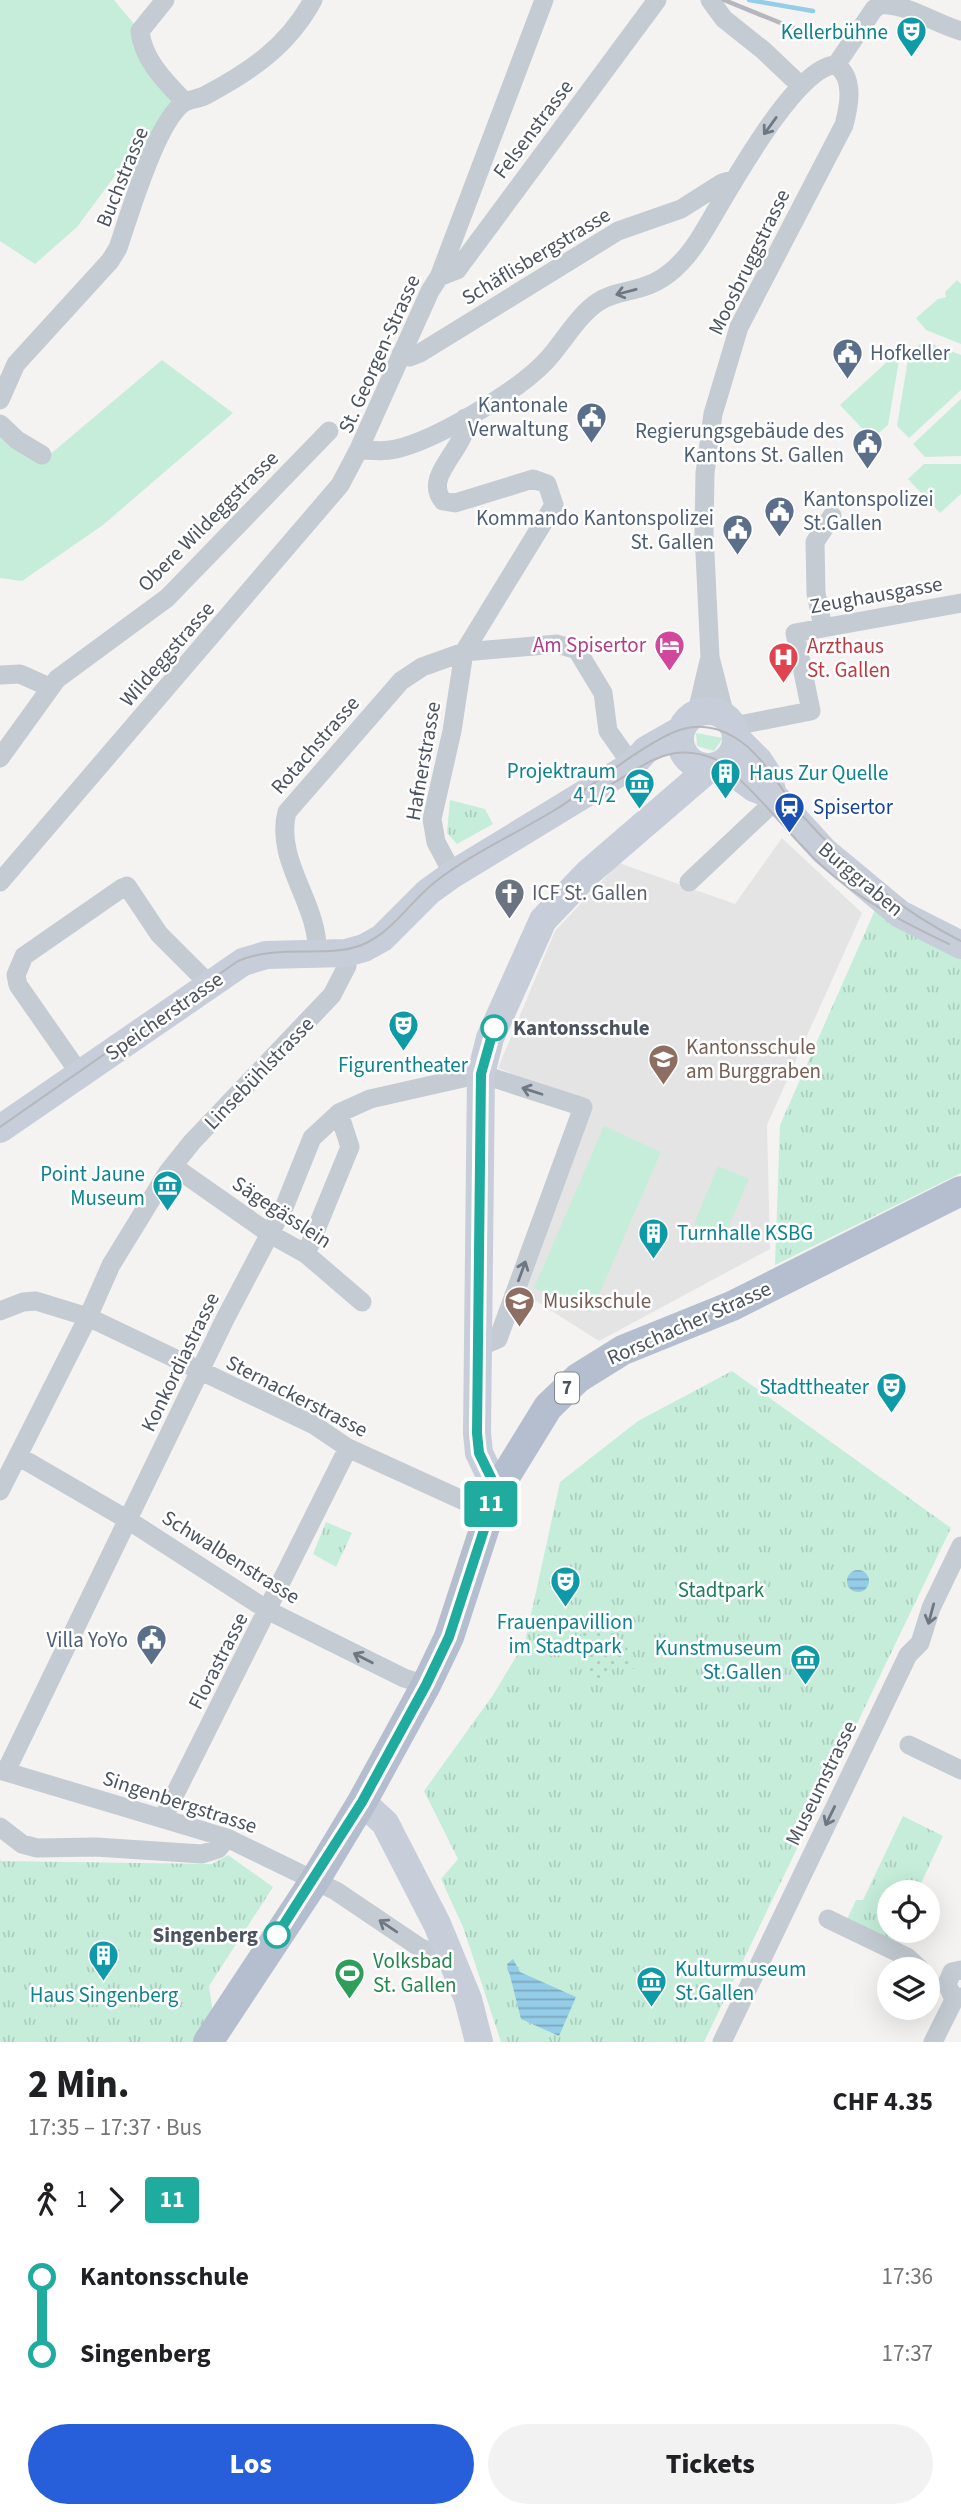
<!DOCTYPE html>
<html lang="de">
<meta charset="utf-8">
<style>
:root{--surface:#fff;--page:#f2f2f2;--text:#202124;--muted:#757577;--accent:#275fda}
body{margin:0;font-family:"Source Sans 3",sans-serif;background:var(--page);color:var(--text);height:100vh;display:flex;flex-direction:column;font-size:26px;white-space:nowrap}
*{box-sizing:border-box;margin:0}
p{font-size:23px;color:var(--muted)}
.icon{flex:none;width:38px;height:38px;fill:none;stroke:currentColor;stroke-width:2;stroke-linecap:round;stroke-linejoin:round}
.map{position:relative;height:2042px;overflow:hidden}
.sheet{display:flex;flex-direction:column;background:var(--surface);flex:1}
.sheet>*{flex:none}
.badge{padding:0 14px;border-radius:5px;font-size:24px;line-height:46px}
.fabs{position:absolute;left:877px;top:1880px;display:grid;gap:14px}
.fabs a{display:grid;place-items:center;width:63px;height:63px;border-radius:50%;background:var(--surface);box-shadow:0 7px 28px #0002;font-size:35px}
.map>.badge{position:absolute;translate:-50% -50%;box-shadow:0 0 0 4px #fff}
.legs{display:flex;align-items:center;gap:10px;height:77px;padding:0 28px;font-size:23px}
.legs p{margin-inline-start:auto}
.head{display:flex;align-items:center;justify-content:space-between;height:119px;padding:0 28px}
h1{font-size:38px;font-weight:800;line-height:52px}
.cta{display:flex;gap:14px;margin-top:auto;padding:14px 28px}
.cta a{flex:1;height:80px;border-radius:42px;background:var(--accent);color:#fff;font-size:28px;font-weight:800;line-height:80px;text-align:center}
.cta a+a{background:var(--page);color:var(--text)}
ul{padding:0 28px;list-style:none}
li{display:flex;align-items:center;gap:24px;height:77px;font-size:26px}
li i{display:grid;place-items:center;width:10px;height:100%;margin:0 9px;background:currentColor}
li i::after{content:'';width:18px;height:18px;margin:-9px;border:5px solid;border-radius:50%;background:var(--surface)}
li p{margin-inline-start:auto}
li:first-child i{background:linear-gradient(#0000 50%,currentColor 0)}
li:last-child i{background:linear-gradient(currentColor 50%,#0000 0)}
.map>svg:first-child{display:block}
</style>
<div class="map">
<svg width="961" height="2042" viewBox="0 0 961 2042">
<defs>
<pattern id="park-tufts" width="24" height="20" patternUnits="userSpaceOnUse" patternTransform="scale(1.75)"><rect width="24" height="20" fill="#c5edda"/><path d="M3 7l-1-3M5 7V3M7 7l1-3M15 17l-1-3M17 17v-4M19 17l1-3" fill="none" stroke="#abcdbe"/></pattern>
<pattern id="garden-dots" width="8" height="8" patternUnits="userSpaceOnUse" patternTransform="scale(1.75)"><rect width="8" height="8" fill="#c5edda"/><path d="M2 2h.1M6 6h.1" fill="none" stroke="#abcdbe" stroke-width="1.8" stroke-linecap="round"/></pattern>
<pattern id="water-rules" width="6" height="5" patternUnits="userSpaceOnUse" patternTransform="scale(1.75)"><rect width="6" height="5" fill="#95cce7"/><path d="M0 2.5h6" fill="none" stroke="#7ca8be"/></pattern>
</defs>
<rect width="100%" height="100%" fill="#f4f3f2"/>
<!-- education -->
<path fill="#e5e4e4" d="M782,838L862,913L767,1125L770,1249L599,1341L522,1292L588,1105L498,1068L555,931L619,863L735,904Z"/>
<!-- grass -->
<path fill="#c5edda" d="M0,0H114L140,31L178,95L143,179L117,173L77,227L35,264L0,241Z
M957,280L961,284V344L926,330L916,318L938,299L946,297L945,292Z
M924,341L961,355V390L909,438L897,426L909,353Z
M901,349L888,425L872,439L840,405Z
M162,360L233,413L103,525L22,581L0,578V435L41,462Z
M961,399V456L925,457L913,444Z
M924,464H961V494L940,513L908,479Z
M696,733L723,738L714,751L697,746Z
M604,1126L661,1152L591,1313L534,1288Z
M718,1166L749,1179L725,1235L694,1224Z"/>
<!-- park -->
<path fill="url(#park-tufts)" d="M450,800L485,809L493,824L457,844L447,833Z
M875,910L961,955V1173L775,1265L780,1125Z
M732,1371L951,1528L704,2042H501L463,1927L441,1879L458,1859L424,1791L493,1695L525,1642L560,1482L638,1421Z
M326,1522L352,1533L336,1567L313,1554Z
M903,1816L943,1836L917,1892H889V1930H899L894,1941L847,1919L856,1900H863Z
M228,1855L273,1887L209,1986L213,2013L193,2042H0V1859L1,1861L212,1864Z"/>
<!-- garden -->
<path fill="url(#garden-dots)" d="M604,1619L629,1651L635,1669C616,1664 606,1668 595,1684L584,1657L583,1630Z"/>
<!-- water -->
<path fill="url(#water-rules)" d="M847 1581a11 11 0 1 1 22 0a11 11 0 1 1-22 0Z
M513,1959L520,1972L576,1997L559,2036L521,2019L507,1964Z"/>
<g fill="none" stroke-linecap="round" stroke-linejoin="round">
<!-- stream -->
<path stroke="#95cce7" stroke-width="4.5" d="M749,0L813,11"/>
<!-- street -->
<path stroke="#c4cbd2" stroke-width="19" d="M165,0L140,31C143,60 165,81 185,102
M710,0L724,19L763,50L801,86
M836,65L874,9L880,5C907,3 935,24 961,31
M439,277L457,270L657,0
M401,354L410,357L420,353L618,231L681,209L722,183L735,179
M0,400L16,364L110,261L118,248C129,216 157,119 185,102C191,99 199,99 206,95C251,71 288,46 313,0
M0,424L17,440L42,455
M359,449C372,451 383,452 396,449C436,440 518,391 546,361C563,343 577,316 598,302C611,293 629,292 643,287C671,279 690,255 704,231C725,197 796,64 836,65
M823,628L816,593L815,542L832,516
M0,675L20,674L49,687
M697,712L709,661
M725,716L710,657L704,533L705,473L713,414L739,327L844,125C849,106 855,78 836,65
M734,726L811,711L795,633L961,603
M0,758L57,679L167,598L329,431
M453,874L436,842L432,819L452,731L464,652L554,505L547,484L533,479L455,503L443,501C421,475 471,446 465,418
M0,882L340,485L359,449L430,291L439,277L544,0
M689,882L777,799
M317,954C320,905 274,861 287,812L401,681L422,667L464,652L557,644L577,650L603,693L608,731L632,765
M80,1074L18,985L16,975L24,956L122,888L127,886L159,934L209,984
M173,1166L270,1234L306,1254L362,1302
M306,1254L350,1147L339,1113
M0,1311L23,1302L36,1301L88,1317L314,1425L348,1448L471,1504L488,1509
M18,1456L128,1520L269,1611L404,1678L426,1685
M0,1491L88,1317L111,1265L168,1172L192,1142L332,995L347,966L346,953
M909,1745L961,1770
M0,1770L227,1838L336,1891L419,1947L434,1953H449
M6,1771L225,1319L285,1205L312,1138L339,1113L370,1099L481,1074L583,1107L498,1339L479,1347
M163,1818L348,1448
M0,1827L22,1844L37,1848L96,1847L202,1854L218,1849L227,1838
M828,1919L907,1957L920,1969
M961,1970L952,1972L947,1984L954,2000L961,1997
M722,2042L908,1655L920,1643L931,1608L961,1546
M933,2042L954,2000"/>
<!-- secondary -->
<path stroke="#c7cdd9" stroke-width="28" d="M680 739a28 28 0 1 1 56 0a28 28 0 1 1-56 0Z
M736,738L759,761L768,775L773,795L824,851L900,914L961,945
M722,764L754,788L773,795
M0,1129L243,962L266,955L346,953L364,948L382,938L428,892L453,874L632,765L646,750L681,730
M497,1490L479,1453L477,1433L481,1074L490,1038L543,920L589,872L711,767
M362,1802L385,1823L437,1924L468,1999L479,2042"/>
<!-- primary -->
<path stroke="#b4bece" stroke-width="30" d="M208,2042L315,1880L362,1802L426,1685L449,1637L497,1490L548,1407L578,1378L623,1350L732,1306L961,1191"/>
<!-- tram -->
<path stroke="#b5b7bc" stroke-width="2" d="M601,790C641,769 667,739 715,759C755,788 785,831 821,865C859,900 903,922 949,944
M0,1127L238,961C282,942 333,961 368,942C395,928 411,901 435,882C472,853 518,833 558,808C590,788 650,738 683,729C701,724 719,728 734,737C762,753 780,789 800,813C846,865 899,910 961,941"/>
<!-- rail -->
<path stroke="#b5b7bc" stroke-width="4.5" d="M724,0L798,30"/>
</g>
<!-- one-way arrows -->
<defs><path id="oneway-shaft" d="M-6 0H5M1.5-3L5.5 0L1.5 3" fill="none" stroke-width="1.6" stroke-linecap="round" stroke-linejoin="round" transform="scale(1.75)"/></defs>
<g stroke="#6f7782">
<use href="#oneway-shaft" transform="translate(770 126) rotate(126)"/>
<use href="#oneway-shaft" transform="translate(626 292) rotate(165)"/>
<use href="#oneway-shaft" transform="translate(532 1091) rotate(-162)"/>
<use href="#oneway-shaft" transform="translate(522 1271) rotate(-70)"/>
<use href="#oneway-shaft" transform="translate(931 1614) rotate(105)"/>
<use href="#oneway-shaft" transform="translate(363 1658) rotate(-153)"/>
<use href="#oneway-shaft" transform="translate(830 1816) rotate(116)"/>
<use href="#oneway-shaft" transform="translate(388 1926) rotate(-146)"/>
</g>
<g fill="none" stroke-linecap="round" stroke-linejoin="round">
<defs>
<path id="line-1" d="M277,1935L362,1802L426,1685L449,1637L497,1490L479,1453L477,1433L481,1074L494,1028"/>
</defs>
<!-- line-1 casing -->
<use href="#line-1" stroke="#fff" stroke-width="16"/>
<!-- line-1 -->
<use href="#line-1" stroke="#1fab9e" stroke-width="10"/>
</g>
<!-- icons -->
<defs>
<symbol id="theatre-pin" viewBox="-11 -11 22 30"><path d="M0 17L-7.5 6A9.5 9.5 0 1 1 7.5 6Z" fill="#0f9aa8" stroke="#fff"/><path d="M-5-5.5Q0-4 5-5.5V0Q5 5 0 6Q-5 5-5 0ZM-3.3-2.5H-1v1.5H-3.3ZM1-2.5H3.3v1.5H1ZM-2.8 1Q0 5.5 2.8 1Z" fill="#fff"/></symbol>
<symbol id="civic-pin" viewBox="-11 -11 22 30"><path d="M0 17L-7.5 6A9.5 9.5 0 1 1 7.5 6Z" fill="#5c6f8a" stroke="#fff"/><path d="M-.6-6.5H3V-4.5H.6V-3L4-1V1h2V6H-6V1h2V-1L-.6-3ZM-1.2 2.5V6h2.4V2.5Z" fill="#fff"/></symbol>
<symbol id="hotel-pin" viewBox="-11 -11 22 30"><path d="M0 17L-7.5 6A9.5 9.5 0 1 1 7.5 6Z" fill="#d1479c" stroke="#fff"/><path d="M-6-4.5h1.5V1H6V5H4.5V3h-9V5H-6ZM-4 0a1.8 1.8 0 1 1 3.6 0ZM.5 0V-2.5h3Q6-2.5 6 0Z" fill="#fff"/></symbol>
<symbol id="hospital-pin" viewBox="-11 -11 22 30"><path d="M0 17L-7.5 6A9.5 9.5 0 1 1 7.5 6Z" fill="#e0444e" stroke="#fff"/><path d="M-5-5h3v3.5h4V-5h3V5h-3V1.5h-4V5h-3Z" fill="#fff"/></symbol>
<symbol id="building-pin" viewBox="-11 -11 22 30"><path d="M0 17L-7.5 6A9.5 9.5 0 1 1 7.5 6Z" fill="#0f9aa8" stroke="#fff"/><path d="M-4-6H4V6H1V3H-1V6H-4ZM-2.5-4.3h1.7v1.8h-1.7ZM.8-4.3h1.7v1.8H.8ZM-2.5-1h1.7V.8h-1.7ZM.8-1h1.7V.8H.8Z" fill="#fff"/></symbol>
<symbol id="museum-pin" viewBox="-11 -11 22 30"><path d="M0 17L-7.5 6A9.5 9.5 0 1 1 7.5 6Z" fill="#0f9aa8" stroke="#fff"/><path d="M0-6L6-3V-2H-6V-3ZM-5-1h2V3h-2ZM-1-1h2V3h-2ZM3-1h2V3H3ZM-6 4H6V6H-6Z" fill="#fff"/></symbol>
<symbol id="station-pin" viewBox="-11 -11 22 30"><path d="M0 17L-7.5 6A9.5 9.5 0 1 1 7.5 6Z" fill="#1a4fb4" stroke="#fff"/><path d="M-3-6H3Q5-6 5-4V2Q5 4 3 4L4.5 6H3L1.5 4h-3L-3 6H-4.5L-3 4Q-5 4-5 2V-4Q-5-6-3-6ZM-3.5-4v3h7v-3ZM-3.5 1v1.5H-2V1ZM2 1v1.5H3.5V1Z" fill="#fff"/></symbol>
<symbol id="church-pin" viewBox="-11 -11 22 30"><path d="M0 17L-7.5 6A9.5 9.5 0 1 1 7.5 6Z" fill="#6b7280" stroke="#fff"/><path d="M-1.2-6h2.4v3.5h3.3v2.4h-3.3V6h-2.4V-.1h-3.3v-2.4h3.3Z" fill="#fff"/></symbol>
<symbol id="school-pin" viewBox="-11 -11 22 30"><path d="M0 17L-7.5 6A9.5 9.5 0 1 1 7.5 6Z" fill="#8d6e63" stroke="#fff"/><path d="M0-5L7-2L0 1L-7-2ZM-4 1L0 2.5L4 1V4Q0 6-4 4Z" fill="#fff"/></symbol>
<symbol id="stadium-pin" viewBox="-11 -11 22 30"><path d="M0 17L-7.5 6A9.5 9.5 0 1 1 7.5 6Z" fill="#2e9e5b" stroke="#fff"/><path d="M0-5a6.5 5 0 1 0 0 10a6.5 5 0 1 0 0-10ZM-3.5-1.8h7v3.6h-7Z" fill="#fff"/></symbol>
</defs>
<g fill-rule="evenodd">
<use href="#theatre-pin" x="894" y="14" width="35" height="47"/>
<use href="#civic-pin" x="830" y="336" width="35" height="47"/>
<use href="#civic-pin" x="574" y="400" width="35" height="47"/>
<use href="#civic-pin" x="850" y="426" width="35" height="47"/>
<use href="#civic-pin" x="762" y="494" width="35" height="47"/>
<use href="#civic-pin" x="720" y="512" width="35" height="47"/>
<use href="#hotel-pin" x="652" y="628" width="35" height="47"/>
<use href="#hospital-pin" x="766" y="640" width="35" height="47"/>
<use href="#building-pin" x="708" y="756" width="35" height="47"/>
<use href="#museum-pin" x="622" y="766" width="35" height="47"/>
<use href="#station-pin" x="772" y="790" width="35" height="47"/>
<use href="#church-pin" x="492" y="876" width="35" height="47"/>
<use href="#theatre-pin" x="386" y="1008" width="35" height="47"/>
<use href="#school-pin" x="646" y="1042" width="35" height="47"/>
<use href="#museum-pin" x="150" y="1168" width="35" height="47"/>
<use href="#building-pin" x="636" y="1216" width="35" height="47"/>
<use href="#school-pin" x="502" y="1284" width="35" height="47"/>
<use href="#theatre-pin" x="874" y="1370" width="35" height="47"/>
<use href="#theatre-pin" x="548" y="1564" width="35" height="47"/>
<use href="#civic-pin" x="134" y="1622" width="35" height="47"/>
<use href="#museum-pin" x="788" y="1642" width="35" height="47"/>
<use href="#building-pin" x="86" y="1938" width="35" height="47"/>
<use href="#stadium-pin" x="332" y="1956" width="35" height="47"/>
<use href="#museum-pin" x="634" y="1964" width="35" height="47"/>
</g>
<!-- markers -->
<g fill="#fff" stroke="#1fab9e" stroke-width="3.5">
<circle cx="494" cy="1028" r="12"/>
<circle cx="277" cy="1935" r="12"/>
</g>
<g text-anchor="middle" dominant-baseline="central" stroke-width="5" stroke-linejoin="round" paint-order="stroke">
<!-- shield labels -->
<rect fill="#fff" stroke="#81878f" stroke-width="2" x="555" y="1372.5" width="24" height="31" rx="5"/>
<g font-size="19" font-weight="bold" fill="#4b535f">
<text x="567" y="1388">7</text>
</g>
<!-- culture labels -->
<g font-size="21" fill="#0d838f" stroke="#fff" text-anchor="end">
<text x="888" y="32">Kellerbühne</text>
<text x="616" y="771">Projektraum<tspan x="616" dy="24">4 1/2</tspan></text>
<text x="749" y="773" text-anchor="start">Haus Zur Quelle</text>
<text x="403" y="1065" text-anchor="middle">Figurentheater</text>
<text x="145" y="1174">Point Jaune<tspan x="145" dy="24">Museum</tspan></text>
<text x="677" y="1233" text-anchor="start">Turnhalle KSBG</text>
<text x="869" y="1387">Stadttheater</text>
<text x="565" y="1622" text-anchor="middle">Frauenpavillion<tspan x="565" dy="24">im Stadtpark</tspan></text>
<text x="782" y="1648">Kunstmuseum<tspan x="782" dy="24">St.Gallen</tspan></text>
<text x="675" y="1969" text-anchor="start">Kulturmuseum<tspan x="675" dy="24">St.Gallen</tspan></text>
<text x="104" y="1995" text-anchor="middle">Haus Singenberg</text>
</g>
<!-- street labels -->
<g font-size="21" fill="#4b535f" stroke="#fff">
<text transform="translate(533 129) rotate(-53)">Felsenstrasse</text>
<text transform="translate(122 177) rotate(-68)">Buchstrasse</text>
<text transform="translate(536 256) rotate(-31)">Schäflisbergstrasse</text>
<text transform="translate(749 262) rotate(-64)">Moosbruggstrasse</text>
<text transform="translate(379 354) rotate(-66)">St. Georgen-Strasse</text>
<text transform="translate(208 521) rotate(-45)">Obere Wildeggstrasse</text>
<text transform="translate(876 595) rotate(-10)">Zeughausgasse</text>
<text transform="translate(167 654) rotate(-49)">Wildeggstrasse</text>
<text transform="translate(315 745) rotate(-49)">Rotachstrasse</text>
<text transform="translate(423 761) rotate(-80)">Hafnerstrasse</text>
<text transform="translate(861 879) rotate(40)">Burggraben</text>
<text transform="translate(164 1016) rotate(-35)">Speicherstrasse</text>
<text transform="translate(259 1073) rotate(-46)">Linsebühlstrasse</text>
<text transform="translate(282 1212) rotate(33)">Sägegässlein</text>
<text transform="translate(689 1323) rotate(-24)">Rorschacher Strasse</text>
<text transform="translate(180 1362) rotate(-64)">Konkordiastrasse</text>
<text transform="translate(297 1396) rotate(27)">Sternackerstrasse</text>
<text transform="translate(231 1557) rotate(32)">Schwalbenstrasse</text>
<text transform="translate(218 1661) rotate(-63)">Florastrasse</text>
<text transform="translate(821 1783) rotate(-64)">Museumstrasse</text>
<text transform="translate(180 1802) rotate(18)">Singenbergstrasse</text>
</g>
<!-- service labels -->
<g font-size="21" fill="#4e5e75" stroke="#fff" text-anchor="end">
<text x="870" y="353" text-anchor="start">Hofkeller</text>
<text x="568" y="405">Kantonale<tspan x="568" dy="24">Verwaltung</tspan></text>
<text x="844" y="431">Regierungsgebäude des<tspan x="844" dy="24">Kantons St. Gallen</tspan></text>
<text x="803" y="499" text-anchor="start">Kantonspolizei<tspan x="803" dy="24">St.Gallen</tspan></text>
<text x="714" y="518">Kommando Kantonspolizei<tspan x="714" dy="24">St. Gallen</tspan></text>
<text x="128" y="1640">Villa YoYo</text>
</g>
<!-- hotel labels -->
<g font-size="21" fill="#b23c85" stroke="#fff" text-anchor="end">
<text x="646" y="645">Am Spisertor</text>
</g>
<!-- health labels -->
<g font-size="21" fill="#be3a42" stroke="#fff" text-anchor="start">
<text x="807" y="646">Arzthaus<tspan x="807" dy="24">St. Gallen</tspan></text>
</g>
<!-- transit labels -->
<g font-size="21" fill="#164399" stroke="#fff" text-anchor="start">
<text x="813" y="807">Spisertor</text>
</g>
<!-- worship labels -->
<g font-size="21" fill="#5b616d" stroke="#fff" text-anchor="start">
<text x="532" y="893">ICF St. Gallen</text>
</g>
<!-- stop labels -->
<g font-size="21" font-weight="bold" fill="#4b535f" stroke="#fff" text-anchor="start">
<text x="513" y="1028">Kantonsschule</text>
<text x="258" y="1935" text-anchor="end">Singenberg</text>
</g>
<!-- education labels -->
<g font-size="21" fill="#785e54" stroke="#fff" text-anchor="start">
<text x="686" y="1047">Kantonsschule<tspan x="686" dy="24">am Burggraben</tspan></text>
<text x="543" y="1301">Musikschule</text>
</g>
<!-- park labels -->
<g font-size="21" fill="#1e7d59" stroke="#fff">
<text x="721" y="1590">Stadtpark</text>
</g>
<!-- leisure labels -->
<g font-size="21" fill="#27864d" stroke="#fff" text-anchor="start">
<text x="373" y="1961">Volksbad<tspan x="373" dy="24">St. Gallen</tspan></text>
</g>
</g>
</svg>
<div class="fabs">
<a><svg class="icon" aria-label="locate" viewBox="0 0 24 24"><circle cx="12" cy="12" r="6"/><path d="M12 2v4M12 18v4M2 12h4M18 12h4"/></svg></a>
<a><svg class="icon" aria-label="layers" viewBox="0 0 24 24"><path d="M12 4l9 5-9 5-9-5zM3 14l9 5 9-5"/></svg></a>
</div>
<b class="badge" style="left:491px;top:1504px;background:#1fab9e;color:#fff">11</b>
</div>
<section class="sheet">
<div class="head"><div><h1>2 Min.</h1><p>17:35 – 17:37 · Bus</p></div><b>CHF 4.35</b></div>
<div class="legs"><svg class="icon" aria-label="walk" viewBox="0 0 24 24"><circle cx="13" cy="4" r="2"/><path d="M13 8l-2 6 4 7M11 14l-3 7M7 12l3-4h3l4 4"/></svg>1<svg class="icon" aria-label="forward" viewBox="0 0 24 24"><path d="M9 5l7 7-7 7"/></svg><b class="badge" style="background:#1fab9e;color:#fff">11</b></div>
<ul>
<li><i style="color:#1fab9e"></i><b>Kantonsschule</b><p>17:36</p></li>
<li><i style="color:#1fab9e"></i><b>Singenberg</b><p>17:37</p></li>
</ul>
<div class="cta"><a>Los</a><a>Tickets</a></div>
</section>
